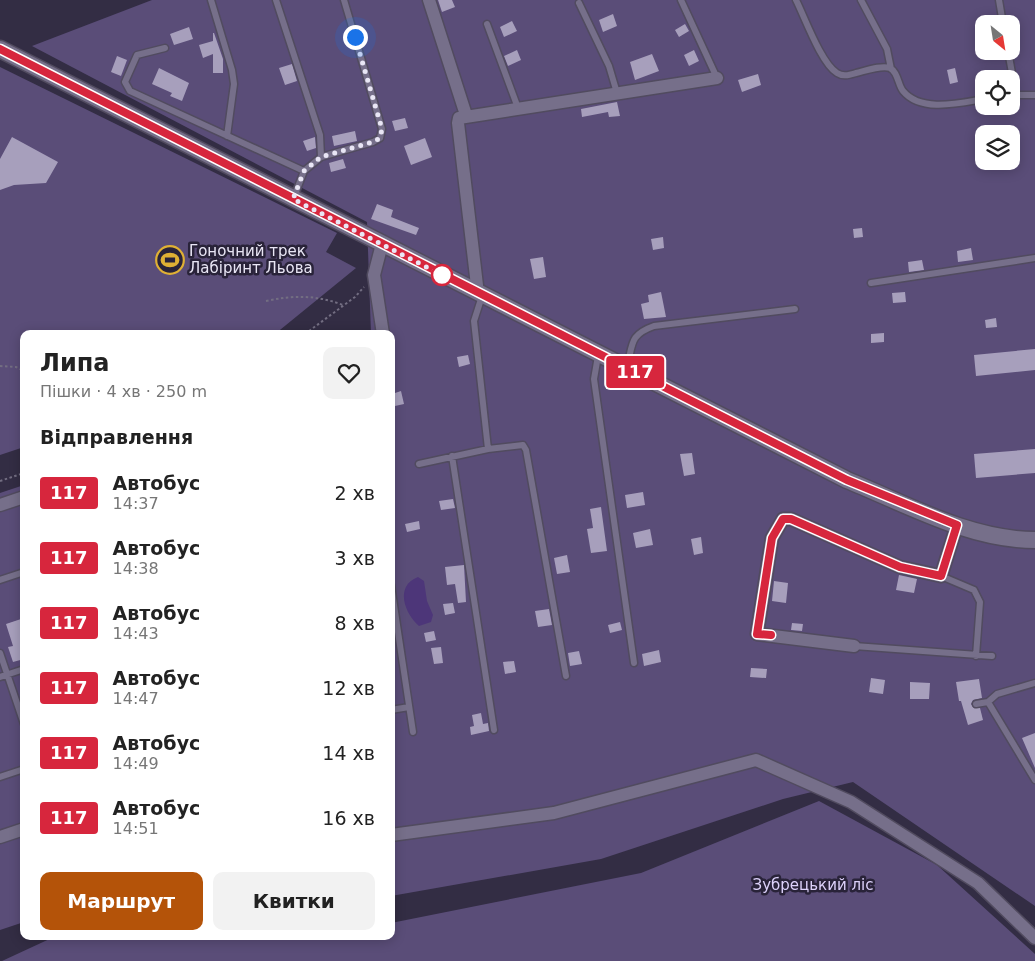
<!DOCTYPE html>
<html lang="uk">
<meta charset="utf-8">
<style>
:root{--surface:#fff;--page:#f2f2f2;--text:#222;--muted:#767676;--accent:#b45309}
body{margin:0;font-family:"DejaVu Sans",sans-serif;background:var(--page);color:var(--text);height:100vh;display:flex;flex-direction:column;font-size:19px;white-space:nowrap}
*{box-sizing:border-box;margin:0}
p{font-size:16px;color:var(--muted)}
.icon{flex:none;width:28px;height:28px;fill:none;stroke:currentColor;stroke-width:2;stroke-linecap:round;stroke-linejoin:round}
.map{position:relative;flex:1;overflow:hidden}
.sheet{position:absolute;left:20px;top:330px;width:375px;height:610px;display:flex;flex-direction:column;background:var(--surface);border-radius:10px;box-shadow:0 2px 12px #0003}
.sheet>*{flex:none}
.badge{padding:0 10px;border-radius:4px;font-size:18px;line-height:32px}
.needle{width:32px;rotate:150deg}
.tools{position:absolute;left:975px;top:15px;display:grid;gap:10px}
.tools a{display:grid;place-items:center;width:45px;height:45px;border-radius:10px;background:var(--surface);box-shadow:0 2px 12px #0003;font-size:25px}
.you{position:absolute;width:25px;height:25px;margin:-12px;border:4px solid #fff;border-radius:50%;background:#1a73e8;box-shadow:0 0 0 8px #1a73e833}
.map>.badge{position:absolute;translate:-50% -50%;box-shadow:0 0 0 2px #fff}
h2{padding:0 20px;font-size:19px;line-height:45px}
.round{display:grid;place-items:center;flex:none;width:52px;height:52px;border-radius:10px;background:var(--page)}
.head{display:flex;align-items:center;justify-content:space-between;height:85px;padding:0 20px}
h1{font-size:24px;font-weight:800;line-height:38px}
.primary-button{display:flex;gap:10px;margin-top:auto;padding:10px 20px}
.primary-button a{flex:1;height:58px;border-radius:10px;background:var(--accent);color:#fff;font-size:20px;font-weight:800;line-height:58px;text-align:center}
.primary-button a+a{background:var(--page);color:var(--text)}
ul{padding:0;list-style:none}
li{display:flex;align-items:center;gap:15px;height:65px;padding:0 20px}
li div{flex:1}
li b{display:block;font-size:19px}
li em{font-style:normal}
li .badge{min-width:55px;font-weight:700;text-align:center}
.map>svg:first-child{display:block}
</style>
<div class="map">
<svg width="1035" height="961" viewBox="0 0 1035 961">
<rect width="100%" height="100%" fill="#332d44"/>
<!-- green -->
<path fill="#5a4d78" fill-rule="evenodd" d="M152,0H1035V906L853,782L783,799L601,859L391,896V334H371L367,222L32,46ZM984,24H1011V51H984ZM984,79H1011V106H984ZM984,134H1011V161H984Z
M0,67L337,233L326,252L356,268L275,334H24V447L0,455Z
M24,485V922L0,930V493Z
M819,801L937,865L1035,954V961H2L56,936H256L307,939L322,936H391V923L641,873Z"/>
<!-- water -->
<path fill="#4d3679" d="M418,577L424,581L427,601L433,615L431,622L419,626C405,614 394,586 418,577Z"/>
<!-- building -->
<path fill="#a79fbc" d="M438,0H452L455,7L442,12Z
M613,14L617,26L603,32L599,20Z
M512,21L517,31L504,37L500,27Z
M685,24L689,31L679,37L675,30Z
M189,27L193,39L174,45L170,34Z
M213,33H214L223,59V73H213V54L203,58L199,45L213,41Z
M517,50L521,60L508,66L504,56Z
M694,50L699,61L689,66L684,55Z
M652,54L659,71L635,80L630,62Z
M117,56L127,60L121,76L111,72Z
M292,64L297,81L285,85L279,68Z
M159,68L189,83L182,101L170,96L172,93L152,84Z
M955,68L958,82L950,84L947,70Z
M758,74L761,85L742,92L738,80Z
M617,102L620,116L609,117L608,112L582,117L581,109Z
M405,118L408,128L395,131L392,121Z
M355,131L357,141L334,146L332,136Z
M12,137L58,162L46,183L14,185L0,190V159Z
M315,137L316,148L307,151L303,141Z
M425,138L432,157L411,165L404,146Z
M343,159L346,168L331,172L329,163Z
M377,204L393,210L391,217L419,228L416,235L371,219Z
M862,228L863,237L854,238L853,229Z
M663,237L664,248L653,250L651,239Z
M971,248L973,260L958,262L957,251Z
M543,257L546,277L534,279L530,259Z
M922,260L924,270L909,272L908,262Z
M661,292L666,317L644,319L641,304L649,302L648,295Z
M905,292L906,302L893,303L892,293Z
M996,318L997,327L986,328L985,320Z
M884,333V342L871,343V334Z
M1035,349V370L976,376L974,355Z
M468,355L470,364L459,367L457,357Z
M401,391L404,404L395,406L392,394Z
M1035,449V473L976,478L974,454Z
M692,453L695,474L684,476L680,454Z
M643,492L645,505L627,508L625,495Z
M453,499L455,508L441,510L439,501Z
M601,507L607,551L591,553L587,529L593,528L590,509Z
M419,521L420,529L407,532L405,524Z
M650,529L653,545L636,548L633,533Z
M701,537L703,553L694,555L691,539Z
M567,555L570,572L557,574L554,558Z
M464,565L466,602L458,603L455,584L447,585L445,567Z
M899,575L917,579L914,593L896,590Z
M774,581L788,583L786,603L772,601Z
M453,603L455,613L445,615L443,604Z
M549,609L552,625L538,627L535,611Z
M24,618V659L13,662L8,647L13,646L6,624Z
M620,622L622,630L610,633L608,625Z
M792,623L803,624L802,631L791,630Z
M434,631L436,640L426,642L424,633Z
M441,647L443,663L434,664L431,648Z
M659,650L661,662L644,666L642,654Z
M579,651L582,664L570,666L568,653Z
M514,661L516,672L505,674L503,662Z
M751,668L767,669L766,678L750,677Z
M871,678L885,680L883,694L869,692Z
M979,679L982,698L973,700L971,704L974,708H980L983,720L968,725L961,701H959L956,682Z
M910,682L930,683L929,699H910Z
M481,713L483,724L488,723L489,731L471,735L470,727L474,726L472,715Z
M1035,733V768L1022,738Z"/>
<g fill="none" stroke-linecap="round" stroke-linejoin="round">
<defs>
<path id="service" d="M211,0L232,70L234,84L227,136
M276,0L320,135L321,157L304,171L294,197
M681,0L717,78
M796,0C805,18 821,63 837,73C843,77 849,75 856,73C865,71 881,65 890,68C898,72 898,85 903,91C921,113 960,103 984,99
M861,0L887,49L891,69
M999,0L1003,24
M579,3L609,66L617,93
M487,24L518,108
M165,48L137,55L125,82L130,91L304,171
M1008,51L1016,95
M1011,95H1035
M321,157L373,142L380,138L382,129L344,0
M871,283L1035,258
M482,296L474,321L488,449
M598,356L594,379L634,663
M627,367C633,344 629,335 654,326L795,309
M452,456L494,730
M419,464L488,449L523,445L526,450L566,676
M941,576L974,590L980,602L976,656
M0,580L24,572
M391,585L413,732
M854,646L992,656
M0,653L24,724
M0,677L24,669
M988,702L1035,780
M976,704L988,702L997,694L1035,683
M391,710L409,707
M0,777L24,769"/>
<path id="minor" d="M429,0L466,115
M382,244L374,275L383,334
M478,294L458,123L459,118L717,78
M0,505L24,497
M854,646L757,634L772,538L783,519H791L900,567L941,576L957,525
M391,835L554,813L756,760L851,802L978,883L1035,938
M0,837L24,829"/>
<path id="tertiary" d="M0,49L847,480C906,504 970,540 1035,540"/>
</defs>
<!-- service casing -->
<use href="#service" stroke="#514b5f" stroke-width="9"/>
<!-- minor casing -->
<use href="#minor" stroke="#514b5f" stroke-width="15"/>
<!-- tertiary casing -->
<use href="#tertiary" stroke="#514b5f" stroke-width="19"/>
<!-- path -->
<path stroke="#736e82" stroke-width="2" stroke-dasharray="2.5 2.5" stroke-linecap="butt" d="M266,301C294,295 317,295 343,305
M305,334L355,297L364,287
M0,366L16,367L24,371
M0,481L24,473"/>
<!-- service -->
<use href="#service" stroke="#766f8a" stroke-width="6"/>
<!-- minor -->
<use href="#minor" stroke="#766f8a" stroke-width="12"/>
<!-- tertiary -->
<use href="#tertiary" stroke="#766f8a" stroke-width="16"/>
</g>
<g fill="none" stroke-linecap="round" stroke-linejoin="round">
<defs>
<path id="line" d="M0,49L847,480L957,525L941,576L900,567L791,519H783L772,538L757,634L771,635"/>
</defs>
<!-- line casing -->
<use href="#line" stroke="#fff" stroke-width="11"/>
<!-- line -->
<use href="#line" stroke="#d7263d" stroke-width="8"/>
<!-- walk -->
<path stroke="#e9e6f5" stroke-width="5" stroke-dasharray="0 9" d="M355,37L382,129L380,138L373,142L321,157L304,171L293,199L446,277L442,275"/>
</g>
<!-- icons -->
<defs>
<symbol id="stadium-ring" viewBox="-11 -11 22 22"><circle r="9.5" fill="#292339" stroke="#dfb034" stroke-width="1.5"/><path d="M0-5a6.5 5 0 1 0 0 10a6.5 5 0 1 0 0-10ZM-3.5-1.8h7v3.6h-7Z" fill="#dfb034"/></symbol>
</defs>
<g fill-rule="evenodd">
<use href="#stadium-ring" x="154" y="244" width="32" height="32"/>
</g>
<!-- markers -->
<circle fill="#fff" stroke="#d7263d" stroke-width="2.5" cx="442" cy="275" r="10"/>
<g text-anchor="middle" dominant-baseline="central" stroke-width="5" stroke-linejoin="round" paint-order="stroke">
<!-- poi labels -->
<g font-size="15" fill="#e9e6f5" stroke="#292339" text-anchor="start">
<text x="189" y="251">Гоночний трек<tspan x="189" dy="17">Лабіринт Льова</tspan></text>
</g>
<!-- park labels -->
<g font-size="15" fill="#ddd2fb" stroke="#292339">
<text x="813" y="885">Зубрецький ліс</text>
</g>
</g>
</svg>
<div class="tools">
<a><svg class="needle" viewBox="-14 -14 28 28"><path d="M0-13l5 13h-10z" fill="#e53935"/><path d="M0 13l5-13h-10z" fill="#767676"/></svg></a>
<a><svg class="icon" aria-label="locate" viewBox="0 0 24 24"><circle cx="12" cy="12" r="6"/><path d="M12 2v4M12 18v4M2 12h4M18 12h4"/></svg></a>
<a><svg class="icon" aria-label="layers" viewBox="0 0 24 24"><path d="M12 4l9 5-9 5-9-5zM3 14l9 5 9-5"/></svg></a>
</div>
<div class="you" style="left:355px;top:37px"></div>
<b class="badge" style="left:635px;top:372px;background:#d7263d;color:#fff">117</b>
<section class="sheet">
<div class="head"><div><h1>Липа</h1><p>Пішки · 4 хв · 250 m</p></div><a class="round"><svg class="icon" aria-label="heart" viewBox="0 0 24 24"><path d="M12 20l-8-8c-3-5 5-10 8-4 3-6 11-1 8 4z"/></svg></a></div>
<h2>Відправлення</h2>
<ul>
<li><span class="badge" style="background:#d7263d;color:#fff">117</span><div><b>Автобус</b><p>14:37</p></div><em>2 хв</em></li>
<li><span class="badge" style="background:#d7263d;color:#fff">117</span><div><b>Автобус</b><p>14:38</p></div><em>3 хв</em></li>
<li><span class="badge" style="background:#d7263d;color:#fff">117</span><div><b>Автобус</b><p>14:43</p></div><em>8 хв</em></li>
<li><span class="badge" style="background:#d7263d;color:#fff">117</span><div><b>Автобус</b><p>14:47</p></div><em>12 хв</em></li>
<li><span class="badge" style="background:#d7263d;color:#fff">117</span><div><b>Автобус</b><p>14:49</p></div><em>14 хв</em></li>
<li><span class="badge" style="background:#d7263d;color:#fff">117</span><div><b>Автобус</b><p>14:51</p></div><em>16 хв</em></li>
</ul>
<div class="primary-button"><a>Маршрут</a><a>Квитки</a></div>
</section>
</div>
